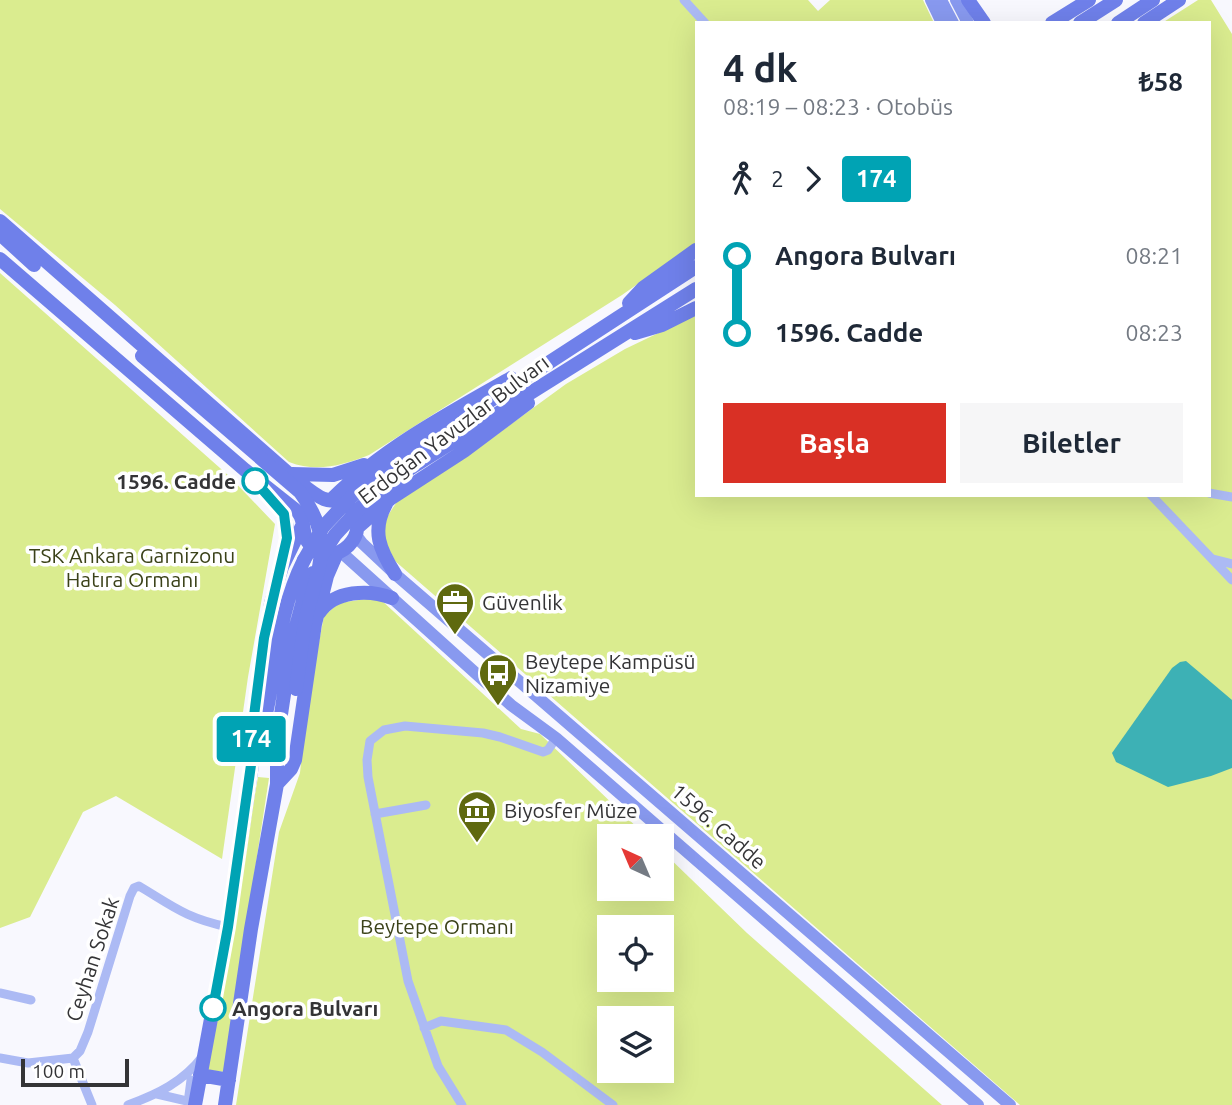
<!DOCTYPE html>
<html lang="tr">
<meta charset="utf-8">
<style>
:root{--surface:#fff;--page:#f6f6f7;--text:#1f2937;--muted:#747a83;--accent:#d93025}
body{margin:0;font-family:Ubuntu,sans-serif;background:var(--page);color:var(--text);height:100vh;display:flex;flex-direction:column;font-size:26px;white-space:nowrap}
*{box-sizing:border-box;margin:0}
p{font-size:23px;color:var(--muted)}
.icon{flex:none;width:38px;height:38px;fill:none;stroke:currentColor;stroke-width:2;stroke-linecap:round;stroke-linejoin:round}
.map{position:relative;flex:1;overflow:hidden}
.panel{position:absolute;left:695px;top:21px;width:516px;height:476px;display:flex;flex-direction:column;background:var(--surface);border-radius:0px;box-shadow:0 7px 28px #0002}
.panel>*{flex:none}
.badge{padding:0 14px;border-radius:5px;font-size:24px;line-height:46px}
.needle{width:46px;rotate:316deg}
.fabs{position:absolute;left:597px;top:824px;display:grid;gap:14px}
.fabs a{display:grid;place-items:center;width:77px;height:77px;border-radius:0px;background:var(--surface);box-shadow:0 7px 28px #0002;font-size:35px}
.scale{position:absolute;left:21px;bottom:18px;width:108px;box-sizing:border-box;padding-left:7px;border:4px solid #343436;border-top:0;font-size:19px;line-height:24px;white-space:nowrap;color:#343436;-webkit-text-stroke:5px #fff;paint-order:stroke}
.map>.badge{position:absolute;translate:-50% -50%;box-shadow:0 0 0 4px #fff}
.legs{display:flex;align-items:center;gap:10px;height:77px;padding:0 28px;font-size:23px}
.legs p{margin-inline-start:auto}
.headline{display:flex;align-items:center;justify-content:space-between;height:119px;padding:0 28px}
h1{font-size:38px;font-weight:700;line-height:52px}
.cta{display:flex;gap:14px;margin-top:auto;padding:14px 28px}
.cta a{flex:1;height:80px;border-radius:0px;background:var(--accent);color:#fff;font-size:28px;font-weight:700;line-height:80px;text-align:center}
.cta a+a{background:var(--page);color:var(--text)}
ul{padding:0 28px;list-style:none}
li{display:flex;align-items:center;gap:24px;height:77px;font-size:26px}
li i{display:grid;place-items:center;width:10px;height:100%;margin:0 9px;background:currentColor}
li i::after{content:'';width:18px;height:18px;margin:-9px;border:5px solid;border-radius:50%;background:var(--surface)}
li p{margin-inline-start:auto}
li:first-child i{background:linear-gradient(#0000 50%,currentColor 0)}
li:last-child i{background:linear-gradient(currentColor 50%,#0000 0)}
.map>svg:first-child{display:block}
</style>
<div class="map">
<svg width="1232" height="1105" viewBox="0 0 1232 1105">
<rect width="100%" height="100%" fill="#f8f8fe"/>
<!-- green -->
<path fill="#daec8f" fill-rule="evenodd" d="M0,0H808L818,11L830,0H923L934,23H696V243L622,295L369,455C343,465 317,473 289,462L115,305L0,209Z
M1198,0H1211L1232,34V1105H1020L395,561L384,540L385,520L398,500L466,457L566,384L625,349L696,315V495H1209V23H1162Z
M0,273L229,476L275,524L248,677L222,859L116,796L83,812L30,917L0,928Z
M365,599H380L521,729L540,734L646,836H609V889H662V851L747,933L942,1105H236L279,832L300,773L307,704L324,616L339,603ZM609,928H662V980H609ZM609,1018H662V1071H609Z
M258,777L269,778L224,1072L207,1070Z"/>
<!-- water -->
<path fill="#3db1b5" d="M1186,661L1232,700V768L1211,776L1168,787L1116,762L1112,753L1172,668L1180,662Z"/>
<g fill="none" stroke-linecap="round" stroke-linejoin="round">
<!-- street -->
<path stroke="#acbaf4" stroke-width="9" d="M684,0L705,23
M1209,493L1232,497
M1151,495L1232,580
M1213,559L1232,564
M375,814L426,805
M0,993L31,1000
M424,1028L441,1021L506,1030L542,1052L613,1105
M0,1058L28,1063L73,1058
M73,1058L80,1051L88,1032L130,896L134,888L139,886C174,907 186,918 228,927
M73,1058L92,1105
M157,1094L195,1103
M189,1095L191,1080
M128,1105C158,1094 183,1082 203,1056
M462,1105L438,1066L408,981L368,777L367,760L370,741L384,730L405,726L483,733L500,737L543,752L548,750L556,738"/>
<!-- secondary -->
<path stroke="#8899ef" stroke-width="12" d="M931,0L942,23
M941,0L953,23
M956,0L968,23
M356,535L362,543L395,574L1010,1105
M341,552L511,705L556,738L978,1105"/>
<!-- primary -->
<path stroke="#6f80ea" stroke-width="14" d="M968,0L984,23
M1052,23L1089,0
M1080,23L1116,0
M1118,23L1153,0
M1144,23L1179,0
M0,221L289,474C300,482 312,494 324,499C333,502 341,500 349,507C375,532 335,572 310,545C300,534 307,523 298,512L245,470L0,259
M0,234L34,265
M629,303L643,288L696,250
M635,333L662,325L696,308
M292,474L333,475L364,465
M351,497L396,462L696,267
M273,499C288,515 289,531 285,552
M332,499C382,449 449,413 511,378
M386,504C371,531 380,550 395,574
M360,508L403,473L696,289
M357,528L390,499L464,451L528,403
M319,613C334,590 369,589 392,598
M255,754C278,688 272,624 304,560
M277,784L291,769L295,760L315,624L327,576L337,553
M200,1075L229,1080
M195,1105L228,927L252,765L251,739L271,603L282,567L303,524
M225,1105L251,929L277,784V741L292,641L305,593L313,573"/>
<!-- primary-bridge -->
<path stroke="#6f80ea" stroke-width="14" d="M142,356L300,492C333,538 321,559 308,609C302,635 300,663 296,689
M321,557L335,535L360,508
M304,560L323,527L351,497"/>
</g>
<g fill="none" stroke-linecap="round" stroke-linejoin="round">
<defs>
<path id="line-1" d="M213,1008L228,927L251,765V739L264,638L287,538L284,514L255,481"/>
</defs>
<!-- line-1 casing -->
<use href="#line-1" stroke="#fff" stroke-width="16"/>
<!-- line-1 -->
<use href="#line-1" stroke="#00a3b4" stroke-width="10"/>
</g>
<!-- icons -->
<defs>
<symbol id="office-pin" viewBox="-11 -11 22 30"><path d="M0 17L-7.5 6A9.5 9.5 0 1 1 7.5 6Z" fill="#5f690f" stroke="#fff"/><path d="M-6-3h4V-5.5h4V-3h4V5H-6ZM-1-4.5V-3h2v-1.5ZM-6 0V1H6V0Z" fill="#fff"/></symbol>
<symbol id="bus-pin" viewBox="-11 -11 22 30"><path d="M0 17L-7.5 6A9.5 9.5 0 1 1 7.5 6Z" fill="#5f690f" stroke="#fff"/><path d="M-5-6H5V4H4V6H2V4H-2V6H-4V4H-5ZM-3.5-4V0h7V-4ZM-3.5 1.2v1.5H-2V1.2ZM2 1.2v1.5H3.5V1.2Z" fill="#fff"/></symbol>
<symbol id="museum-pin" viewBox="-11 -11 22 30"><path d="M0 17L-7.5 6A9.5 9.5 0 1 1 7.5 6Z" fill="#5f690f" stroke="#fff"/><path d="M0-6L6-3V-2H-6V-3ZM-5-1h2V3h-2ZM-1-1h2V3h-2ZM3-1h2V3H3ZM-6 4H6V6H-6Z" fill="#fff"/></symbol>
</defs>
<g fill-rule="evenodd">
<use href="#office-pin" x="433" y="580" width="44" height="60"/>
<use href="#bus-pin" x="476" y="651" width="44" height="60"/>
<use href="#museum-pin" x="455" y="788" width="44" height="60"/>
</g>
<!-- markers -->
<g fill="#fff" stroke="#00a3b4" stroke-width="3.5">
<circle cx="255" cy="481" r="12"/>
<circle cx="213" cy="1008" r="12"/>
</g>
<g text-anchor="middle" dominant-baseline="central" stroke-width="7" stroke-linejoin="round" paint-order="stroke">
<!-- street labels -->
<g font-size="21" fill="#343436" stroke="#fff">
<text transform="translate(453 429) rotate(-37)">Erdoğan Yavuzlar Bulvarı</text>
<text transform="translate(719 826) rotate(41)">1596. Cadde</text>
<text transform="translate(92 959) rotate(-72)">Ceyhan Sokak</text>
</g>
<!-- stop labels -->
<g font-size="21" font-weight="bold" fill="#343436" stroke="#fff" text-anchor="end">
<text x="236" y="481">1596. Cadde</text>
<text x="232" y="1008" text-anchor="start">Angora Bulvarı</text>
</g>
<!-- park labels -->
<g font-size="21" fill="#3b4219" stroke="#fff">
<text x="132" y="555">TSK Ankara Garnizonu<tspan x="132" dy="24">Hatıra Ormanı</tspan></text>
<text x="437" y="926">Beytepe Ormanı</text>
</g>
<!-- poi labels -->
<g font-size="21" fill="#343436" stroke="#fff" text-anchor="start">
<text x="482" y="602">Güvenlik</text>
<text x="525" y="661">Beytepe Kampüsü<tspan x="525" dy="24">Nizamiye</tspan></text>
<text x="504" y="810">Biyosfer Müze</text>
</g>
</g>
</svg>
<div class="fabs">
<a><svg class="needle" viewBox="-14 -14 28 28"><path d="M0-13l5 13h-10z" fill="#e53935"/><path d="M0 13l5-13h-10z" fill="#747a83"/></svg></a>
<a><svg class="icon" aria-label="locate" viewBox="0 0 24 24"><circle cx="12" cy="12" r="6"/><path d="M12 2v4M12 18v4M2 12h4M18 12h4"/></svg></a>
<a><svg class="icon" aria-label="layers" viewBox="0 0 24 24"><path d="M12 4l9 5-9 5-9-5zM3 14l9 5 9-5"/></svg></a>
</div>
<div class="scale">100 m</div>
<b class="badge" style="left:251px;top:739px;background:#00a3b4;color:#fff">174</b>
<section class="panel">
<div class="headline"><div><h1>4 dk</h1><p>08:19 – 08:23 · Otobüs</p></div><b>₺58</b></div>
<div class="legs"><svg class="icon" aria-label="walk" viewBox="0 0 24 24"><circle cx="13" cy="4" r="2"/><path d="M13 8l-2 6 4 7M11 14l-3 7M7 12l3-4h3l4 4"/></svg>2<svg class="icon" aria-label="forward" viewBox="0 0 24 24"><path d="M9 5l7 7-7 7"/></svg><b class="badge" style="background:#00a3b4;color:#fff">174</b></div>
<ul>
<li><i style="color:#00a3b4"></i><b>Angora Bulvarı</b><p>08:21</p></li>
<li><i style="color:#00a3b4"></i><b>1596. Cadde</b><p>08:23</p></li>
</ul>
<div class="cta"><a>Başla</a><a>Biletler</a></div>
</section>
</div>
